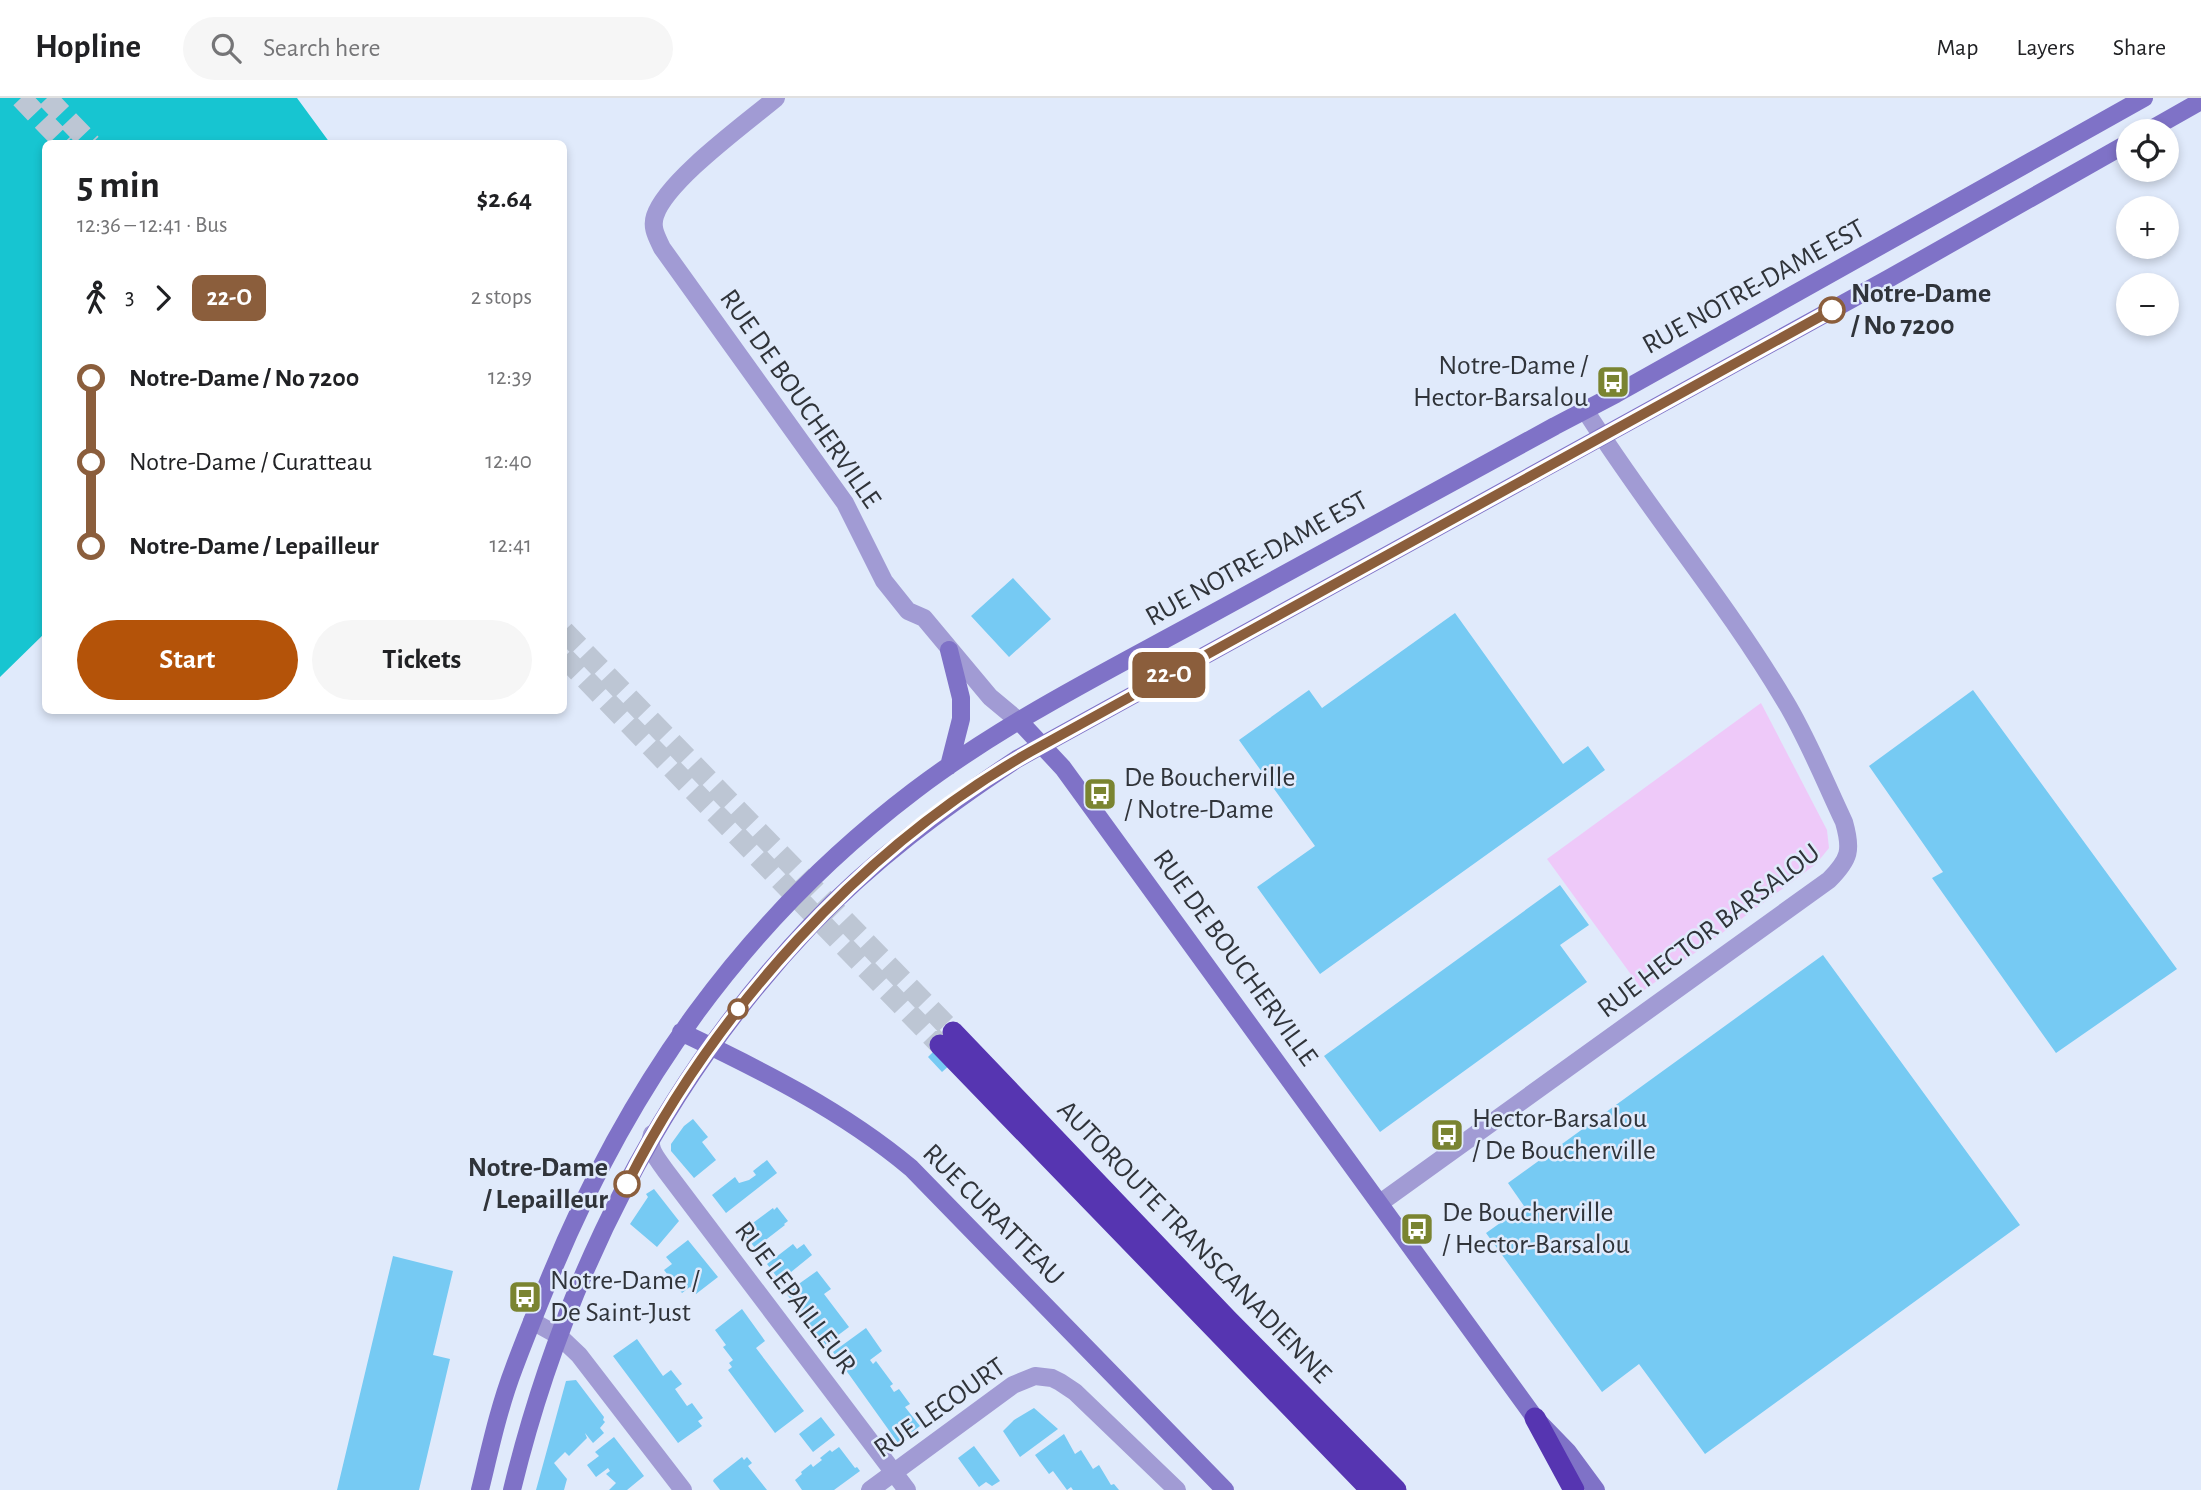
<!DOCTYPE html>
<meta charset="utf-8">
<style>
:root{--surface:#fff;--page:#f6f6f6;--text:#202124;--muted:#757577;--line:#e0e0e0;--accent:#b45309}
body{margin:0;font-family:"Alegreya Sans",sans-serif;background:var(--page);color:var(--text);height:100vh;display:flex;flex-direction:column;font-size:26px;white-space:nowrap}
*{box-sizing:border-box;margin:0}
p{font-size:23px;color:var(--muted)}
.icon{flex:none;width:38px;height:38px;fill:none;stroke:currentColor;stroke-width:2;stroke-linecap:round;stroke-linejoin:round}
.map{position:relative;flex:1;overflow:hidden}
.side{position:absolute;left:42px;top:42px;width:525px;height:574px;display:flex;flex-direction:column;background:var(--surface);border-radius:10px;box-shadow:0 4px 10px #0003}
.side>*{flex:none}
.badge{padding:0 14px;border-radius:10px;font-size:24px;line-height:46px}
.tools{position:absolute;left:2116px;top:21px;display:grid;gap:14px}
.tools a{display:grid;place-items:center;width:63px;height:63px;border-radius:50%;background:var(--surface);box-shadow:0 4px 10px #0003;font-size:35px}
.map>.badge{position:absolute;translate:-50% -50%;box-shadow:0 0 0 4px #fff}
.legs{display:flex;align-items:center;gap:10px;height:77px;padding:0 35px;font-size:23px}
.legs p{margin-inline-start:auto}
.summary{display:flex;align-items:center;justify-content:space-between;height:119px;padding:0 35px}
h1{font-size:38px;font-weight:700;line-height:52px}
.button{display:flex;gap:14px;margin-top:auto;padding:14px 35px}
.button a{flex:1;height:80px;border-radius:42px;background:var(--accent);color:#fff;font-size:28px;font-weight:700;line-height:80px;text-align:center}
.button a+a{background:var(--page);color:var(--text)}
ul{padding:0 35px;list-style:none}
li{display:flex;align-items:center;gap:24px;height:84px;font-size:26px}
li i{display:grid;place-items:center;width:10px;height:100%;margin:0 9px;background:currentColor}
li i::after{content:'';width:18px;height:18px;margin:-9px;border:5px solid;border-radius:50%;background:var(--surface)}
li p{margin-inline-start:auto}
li:first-child i{background:linear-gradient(#0000 50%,currentColor 0)}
li:last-child i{background:linear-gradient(currentColor 50%,#0000 0)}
header{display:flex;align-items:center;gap:42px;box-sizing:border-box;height:98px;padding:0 35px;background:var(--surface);border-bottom:2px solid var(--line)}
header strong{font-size:33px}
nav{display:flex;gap:38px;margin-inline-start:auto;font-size:24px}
.search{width:490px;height:63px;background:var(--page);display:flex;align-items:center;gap:18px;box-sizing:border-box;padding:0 24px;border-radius:38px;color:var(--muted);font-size:26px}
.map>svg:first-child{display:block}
</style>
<header>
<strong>Hopline</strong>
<div class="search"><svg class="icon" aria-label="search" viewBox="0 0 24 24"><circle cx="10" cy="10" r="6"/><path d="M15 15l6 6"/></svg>Search here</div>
<nav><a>Map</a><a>Layers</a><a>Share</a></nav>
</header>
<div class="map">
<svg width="2201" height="1392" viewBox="0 0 2201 1392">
<rect width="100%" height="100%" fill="#e0eafb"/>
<!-- green -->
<path fill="#eec9f9" d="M1761,605L1827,732L1829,750L1816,766L1643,893L1547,761Z"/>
<!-- water -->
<path fill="#17c5d1" d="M0,0H297L330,45L46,46L45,535L0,579Z"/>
<!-- building -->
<path fill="#76caf3" d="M1013,480L1051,521L1009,559L971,518Z
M1455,515L1563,666L1588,648L1605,672L1320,876L1257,789L1315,748L1239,642L1309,592L1322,610Z
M1973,592L2177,871L2056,955L1932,780L1943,774L1869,668Z
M1560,787L1589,827L1560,847L1587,884L1380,1034L1324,958Z
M1823,857L2020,1127L1705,1356L1639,1266L1602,1294L1486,1135L1524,1108L1508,1085Z
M936,951L951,966L942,974L928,959Z
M693,1021L708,1039L702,1044L716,1062L694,1080L671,1053V1046L684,1028Z
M767,1062L777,1075L726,1115L712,1097L735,1079L739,1085L749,1082L756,1077L753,1073Z
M654,1091L679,1123L657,1149L630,1126L648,1099L646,1096Z
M777,1109L788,1123L784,1126L785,1127L755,1150L742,1133L773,1110L774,1112Z
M688,1142L718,1179L696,1196L690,1189L682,1195L664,1172L672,1166L666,1159Z
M793,1146L797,1151L804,1146L812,1157L780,1183L767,1166Z
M393,1158L453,1173L433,1257L450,1261L419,1392H337Z
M817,1173L831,1191L824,1196L849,1229L825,1247L786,1195Z
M742,1211L765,1243L756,1250L804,1313L775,1335L728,1272L732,1269L729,1265L733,1262L723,1249L726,1247L715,1232Z
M866,1230L882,1253L870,1262L873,1266L876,1263L893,1286L890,1288L894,1294L899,1291L910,1306L905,1309L920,1328L898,1345L833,1254Z
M637,1241L663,1278L671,1272L682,1286L675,1291L687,1308L692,1305L703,1320L698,1323L702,1328L678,1345L613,1258Z
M576,1282L604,1319L603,1322L605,1324L600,1330L604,1335L593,1345L585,1335L587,1340L569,1358L565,1354L554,1365L567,1381L564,1392H536L566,1283Z
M1034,1310L1058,1331L1020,1359L1003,1333L1014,1322Z
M821,1319L835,1337L813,1354L799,1336Z
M1064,1336L1075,1356L1081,1352L1093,1371L1099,1367L1111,1387L1114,1386L1119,1392H1073L1071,1389L1067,1392L1053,1373L1049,1376L1035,1357Z
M614,1339L644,1378L627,1392H609L616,1385L606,1376L610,1373L608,1370L596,1379L587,1367L599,1358L595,1354Z
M974,1348L1000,1383L992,1388L986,1384L979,1389L958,1360Z
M839,1349L855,1370L857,1369L860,1373L834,1392H802L795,1382L802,1376L801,1374L811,1366L813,1369L822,1362L820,1360L830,1352L832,1354Z
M742,1359L744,1362L747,1359L752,1365L748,1368L767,1392H720L713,1383L714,1381Z"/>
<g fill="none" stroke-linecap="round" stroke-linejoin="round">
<!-- highway-tunnel -->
<path stroke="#bdc6d4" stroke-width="21" stroke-dasharray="21 10" stroke-linecap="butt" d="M21,0L65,46
M47,0L91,46
M564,533L953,934
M564,559L940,947"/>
<!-- street -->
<path stroke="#a19bd4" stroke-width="18" d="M776,0C745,26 666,83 655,118C651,130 657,139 662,150L845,405L884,483L908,513L924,520L990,599L1020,624
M652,1036C647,1051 657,1060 665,1072L907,1392
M1380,1105L1829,782C1850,761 1852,752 1844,724C1825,684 1808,641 1785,603C1725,502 1648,412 1585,312
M532,1223L559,1238L579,1257L683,1392
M870,1392L1013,1287L1035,1278L1052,1280L1060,1284L1075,1294L1177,1392"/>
<!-- secondary -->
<path stroke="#7f72c7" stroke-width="18" d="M2148,33L2201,3
M1020,624L1063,670L1535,1320L1568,1354L1596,1392
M949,668L961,621V600L949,552
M681,934C761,972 843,1013 911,1070L1225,1392
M480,1392C490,1351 499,1309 514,1270C524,1243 535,1216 546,1189C626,990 743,823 914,693C998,629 1094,580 1186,530C1309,462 1432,395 1555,328L1616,296L2144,0
M512,1392C563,1182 662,984 811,827C872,763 943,710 1017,661L1888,181L2128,45"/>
<!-- highway -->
<path stroke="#5635b1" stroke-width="21" d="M953,934L1228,1222L1396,1392
M940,947L1371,1392
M1535,1320L1574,1392"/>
</g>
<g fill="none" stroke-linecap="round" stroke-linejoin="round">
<defs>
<path id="line-1" d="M627,1086C714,914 861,750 1030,654L1832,212"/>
</defs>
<!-- line-1 casing -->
<use href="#line-1" stroke="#fff" stroke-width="16"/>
<!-- line-1 -->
<use href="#line-1" stroke="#8b5e3c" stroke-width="10"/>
</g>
<!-- icons -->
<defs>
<symbol id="bus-square" viewBox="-11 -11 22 22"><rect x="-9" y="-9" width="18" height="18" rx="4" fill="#7a8431" stroke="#e0eafb"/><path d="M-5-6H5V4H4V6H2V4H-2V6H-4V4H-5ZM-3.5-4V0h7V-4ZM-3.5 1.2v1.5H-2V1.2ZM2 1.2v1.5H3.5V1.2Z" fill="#fff"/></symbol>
</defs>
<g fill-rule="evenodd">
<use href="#bus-square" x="1594" y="265" width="38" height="38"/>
<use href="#bus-square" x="1081" y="677" width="38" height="38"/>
<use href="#bus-square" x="1428" y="1018" width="38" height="38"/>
<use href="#bus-square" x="1398" y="1112" width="38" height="38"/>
<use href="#bus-square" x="506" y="1180" width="38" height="38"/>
</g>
<!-- markers -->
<g fill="#fff" stroke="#8b5e3c" stroke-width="3.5">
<circle cx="1832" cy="212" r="12"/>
<circle cx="738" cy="911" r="9"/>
<circle cx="627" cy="1086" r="12"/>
</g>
<g text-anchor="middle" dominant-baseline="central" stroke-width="5" stroke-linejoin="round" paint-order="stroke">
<!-- street labels -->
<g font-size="28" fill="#30343a" stroke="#e0eafb">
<text transform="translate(1754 189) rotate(-29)">RUE NOTRE-DAME EST</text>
<text transform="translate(800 301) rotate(55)">RUE DE BOUCHERVILLE</text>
<text transform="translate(1257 461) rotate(-29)">RUE NOTRE-DAME EST</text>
<text transform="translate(1709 833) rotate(-37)">RUE HECTOR BARSALOU</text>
<text transform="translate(1235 860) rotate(54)">RUE DE BOUCHERVILLE</text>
<text transform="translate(993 1117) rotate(45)">RUE CURATTEAU</text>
<text transform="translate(1194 1144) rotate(46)">AUTOROUTE TRANSCANADIENNE</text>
<text transform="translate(795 1200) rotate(53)">RUE LEPAILLEUR</text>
<text transform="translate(940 1310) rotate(-35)">RUE LECOURT</text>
</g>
<!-- stop labels -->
<g font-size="28" font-weight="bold" fill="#30343a" stroke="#e0eafb" text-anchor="start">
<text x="1851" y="196">Notre-Dame<tspan x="1851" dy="32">/ No 7200</tspan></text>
<text x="608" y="1070" text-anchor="end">Notre-Dame<tspan x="608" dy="32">/ Lepailleur</tspan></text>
</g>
<!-- poi labels -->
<g font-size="28" fill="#30343a" stroke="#e0eafb" text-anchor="start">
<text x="1588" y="268" text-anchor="end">Notre-Dame /<tspan x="1588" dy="32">Hector-Barsalou</tspan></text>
<text x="1124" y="680">De Boucherville<tspan x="1124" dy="32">/ Notre-Dame</tspan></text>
<text x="1472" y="1021">Hector-Barsalou<tspan x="1472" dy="32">/ De Boucherville</tspan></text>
<text x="1442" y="1115">De Boucherville<tspan x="1442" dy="32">/ Hector-Barsalou</tspan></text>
<text x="550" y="1183">Notre-Dame /<tspan x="550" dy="32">De Saint-Just</tspan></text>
</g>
</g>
</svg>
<div class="tools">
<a><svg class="icon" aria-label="locate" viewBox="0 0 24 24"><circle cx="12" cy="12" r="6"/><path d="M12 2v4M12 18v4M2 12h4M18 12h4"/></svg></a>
<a>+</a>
<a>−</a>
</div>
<b class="badge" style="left:1169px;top:577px;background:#8b5e3c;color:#fff">22-O</b>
<section class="side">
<div class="summary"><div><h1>5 min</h1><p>12:36 – 12:41 · Bus</p></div><b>$2.64</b></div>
<div class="legs"><svg class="icon" aria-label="walk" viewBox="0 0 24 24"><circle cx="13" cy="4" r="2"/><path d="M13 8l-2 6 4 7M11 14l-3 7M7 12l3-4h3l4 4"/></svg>3<svg class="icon" aria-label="forward" viewBox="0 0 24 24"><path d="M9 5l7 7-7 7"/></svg><b class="badge" style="background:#8b5e3c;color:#fff">22-O</b><p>2 stops</p></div>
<ul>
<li><i style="color:#8b5e3c"></i><b>Notre-Dame / No 7200</b><p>12:39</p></li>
<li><i style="color:#8b5e3c"></i><span>Notre-Dame / Curatteau</span><p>12:40</p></li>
<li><i style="color:#8b5e3c"></i><b>Notre-Dame / Lepailleur</b><p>12:41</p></li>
</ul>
<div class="button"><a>Start</a><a>Tickets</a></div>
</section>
</div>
